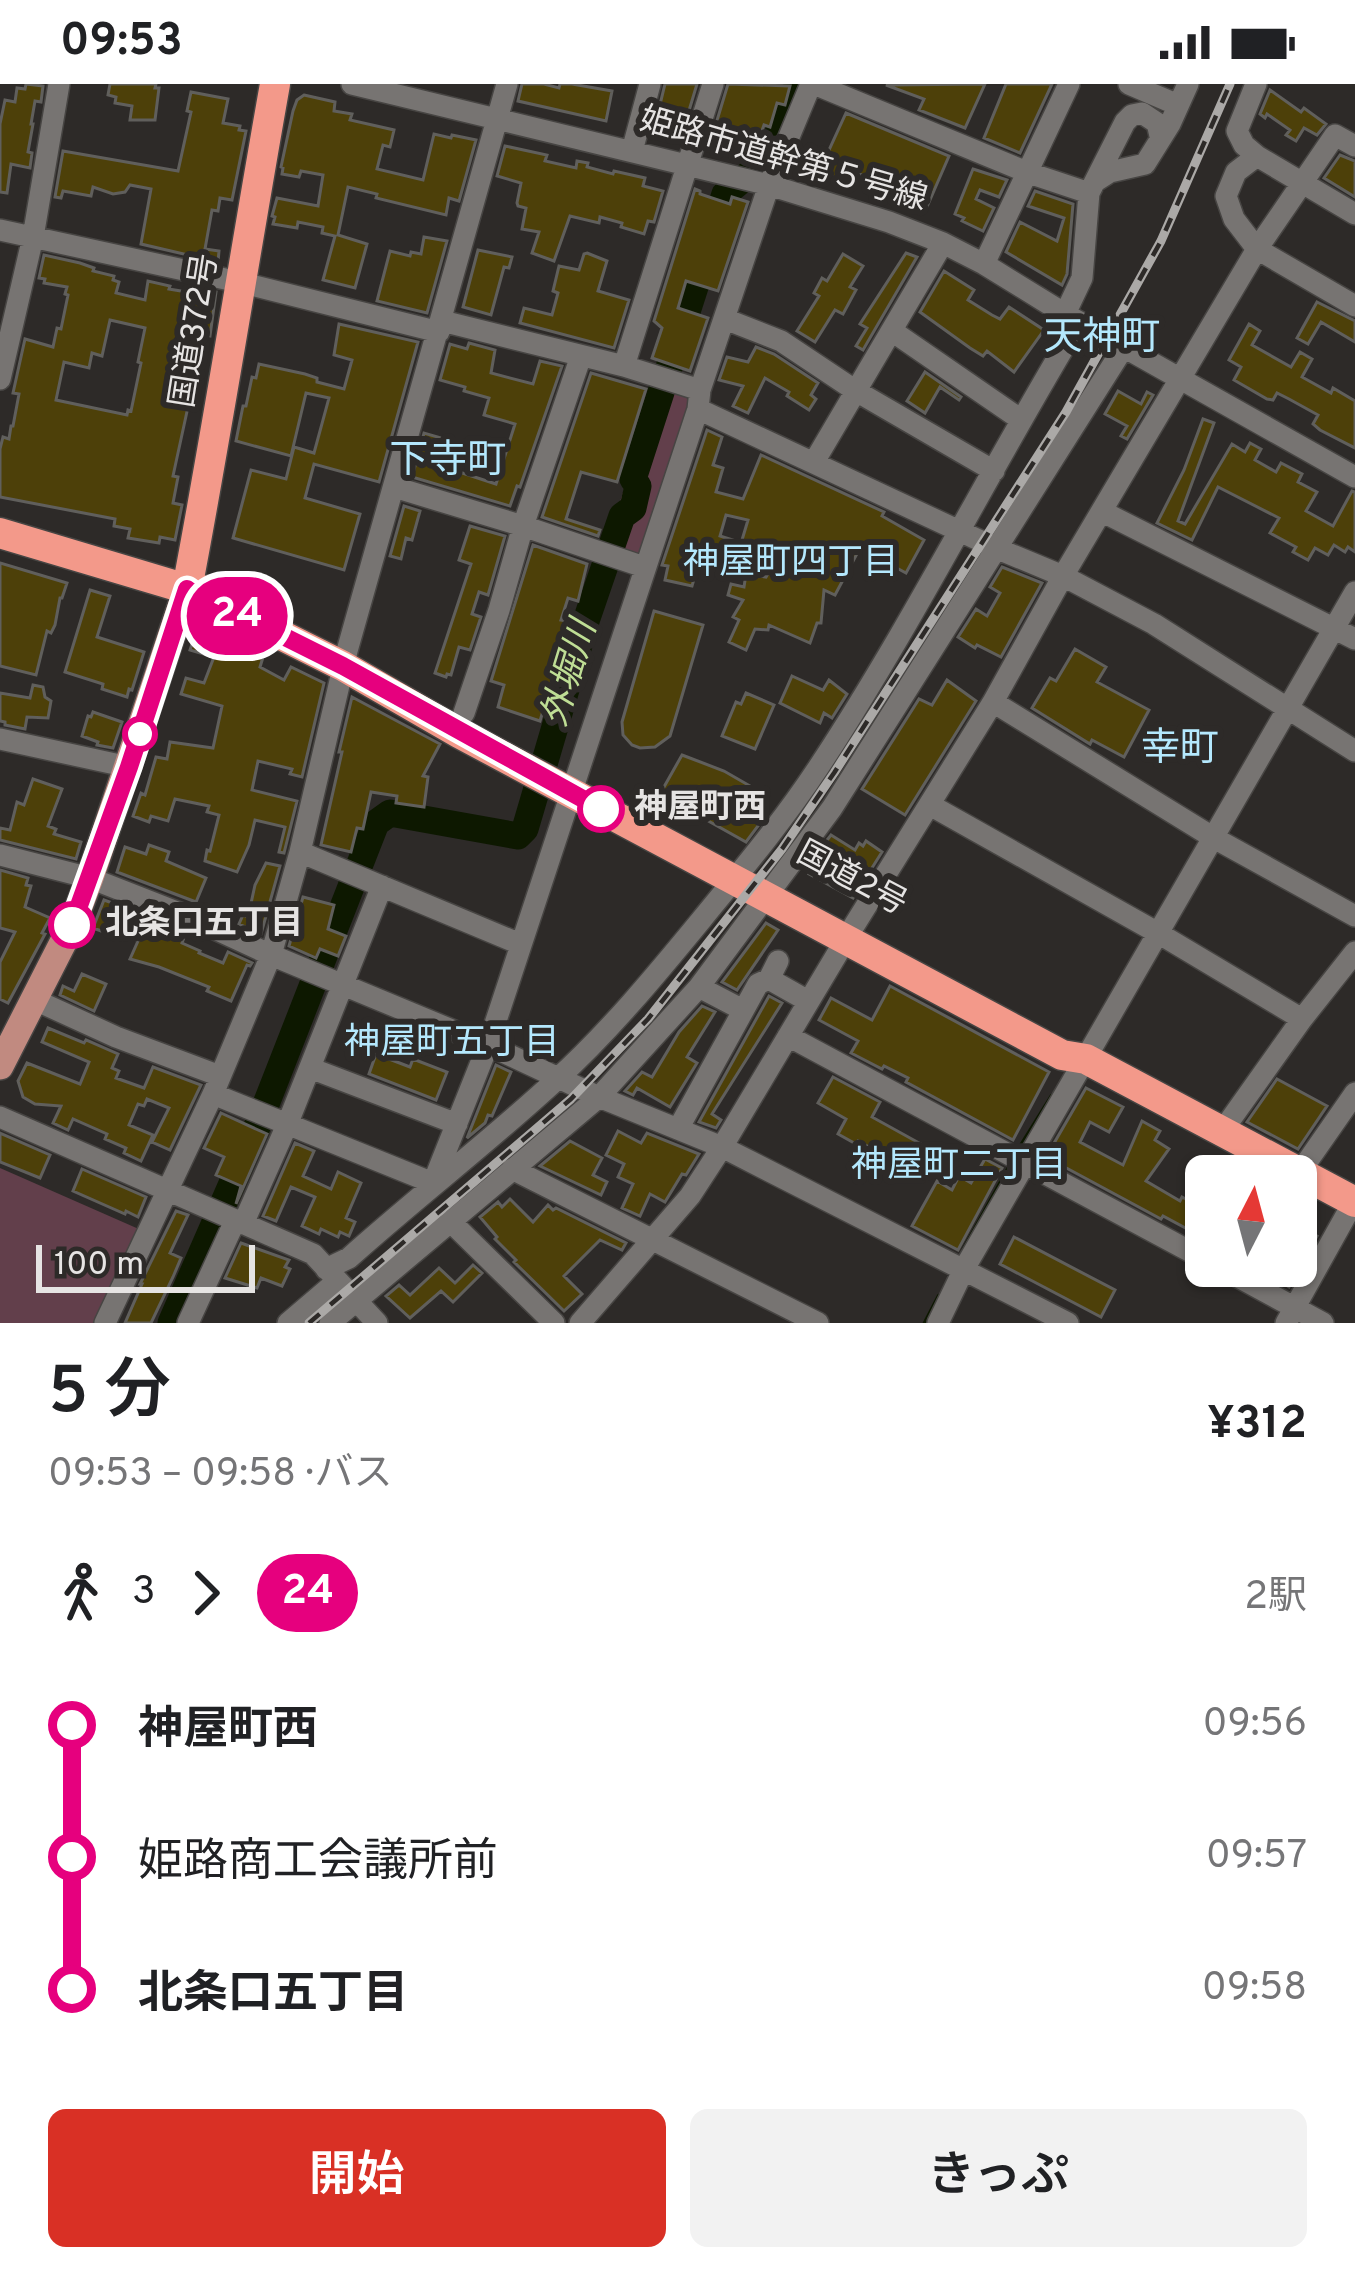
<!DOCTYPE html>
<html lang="ja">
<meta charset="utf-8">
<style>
:root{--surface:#fff;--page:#f2f2f2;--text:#202124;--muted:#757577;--accent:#d93025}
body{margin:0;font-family:Overpass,"Noto Sans JP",sans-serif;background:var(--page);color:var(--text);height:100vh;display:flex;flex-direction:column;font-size:45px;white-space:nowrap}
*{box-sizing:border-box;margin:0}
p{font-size:39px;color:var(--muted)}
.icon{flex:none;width:66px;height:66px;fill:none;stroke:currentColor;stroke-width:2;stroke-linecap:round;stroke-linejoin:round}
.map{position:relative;height:1239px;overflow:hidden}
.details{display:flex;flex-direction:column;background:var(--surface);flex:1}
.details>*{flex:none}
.badge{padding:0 24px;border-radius:39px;font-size:42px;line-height:78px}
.needle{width:78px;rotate:6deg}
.fabs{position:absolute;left:1185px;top:1071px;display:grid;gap:24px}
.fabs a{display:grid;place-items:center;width:132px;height:132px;border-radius:18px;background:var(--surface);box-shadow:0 3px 9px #0004;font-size:60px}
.scale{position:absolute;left:36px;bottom:30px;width:219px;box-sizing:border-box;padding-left:12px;border:6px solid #e6e4e3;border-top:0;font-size:33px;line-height:42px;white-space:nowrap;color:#e6e4e3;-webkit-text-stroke:9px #2d2a28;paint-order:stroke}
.map>.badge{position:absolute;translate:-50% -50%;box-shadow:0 0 0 6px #fff}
.legs{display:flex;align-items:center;gap:18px;height:132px;padding:0 48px;font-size:39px}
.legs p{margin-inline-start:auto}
.overview{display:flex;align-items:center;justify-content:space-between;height:204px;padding:0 48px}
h1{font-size:66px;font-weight:600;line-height:90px}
.button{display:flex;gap:24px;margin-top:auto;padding:24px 48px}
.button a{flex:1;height:138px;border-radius:18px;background:var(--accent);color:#fff;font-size:48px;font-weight:600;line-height:138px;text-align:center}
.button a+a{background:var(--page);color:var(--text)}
ul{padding:0 48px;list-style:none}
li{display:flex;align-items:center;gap:42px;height:132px;font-size:45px}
li i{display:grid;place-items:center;width:18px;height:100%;margin:0 15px;background:currentColor}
li i::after{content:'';width:30px;height:30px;margin:-15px;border:9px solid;border-radius:50%;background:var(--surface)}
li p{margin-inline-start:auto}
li:first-child i{background:linear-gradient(#0000 50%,currentColor 0)}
li:last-child i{background:linear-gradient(currentColor 50%,#0000 0)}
.status{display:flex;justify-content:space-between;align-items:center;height:84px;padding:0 60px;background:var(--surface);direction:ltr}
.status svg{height:33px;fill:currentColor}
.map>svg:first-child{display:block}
</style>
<div class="status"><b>09:53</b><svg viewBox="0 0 49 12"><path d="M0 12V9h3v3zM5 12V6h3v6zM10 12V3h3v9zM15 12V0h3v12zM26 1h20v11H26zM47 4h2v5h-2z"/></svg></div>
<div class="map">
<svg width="1355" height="1239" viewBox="0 0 1355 1239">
<rect width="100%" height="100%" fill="#2d2a28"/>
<!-- green -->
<path fill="#623f4b" d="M657,299L683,308L691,321L643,468L633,472L606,463Z
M0,1084L141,1146L99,1239H0Z"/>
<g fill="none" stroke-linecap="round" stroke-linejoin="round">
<!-- stream -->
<path stroke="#0d1800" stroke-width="4.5" d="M1019,1065L1052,1012
M964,1165L1011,1080
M925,1239L939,1212"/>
<!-- river -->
<path stroke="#0d1800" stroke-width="27" d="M171,1239L259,1038L376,739L390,729L518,752L525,745L587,534L622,432L633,424L638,402L633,395L725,110L768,74L798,0"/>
</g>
<!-- building -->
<path fill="#4d4009" stroke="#605f5c" stroke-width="3" fill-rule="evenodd" d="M26,0L43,2L41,18L35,17L31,40H33L28,68L32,69L30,84L11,80L7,109L0,108V40L5,16L15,18L17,4L25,5Z
M110,0H156L155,4H159L155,36H130L132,22L115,19L116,13L108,11Z
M522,0H544L559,4L560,0H572L612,7L606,37L518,17Z
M665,0H697L685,40L678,39L677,43L656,37Z
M728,0L790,2L785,21L777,19L770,43L764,41L759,55L715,43Z
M985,0L965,44L919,26L924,15L886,1Z
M1006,0H1052L1020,69L984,54Z
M1270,6L1301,28L1304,24L1326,40L1317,51L1304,44L1296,57L1286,51L1290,46L1267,30L1265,34L1260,30Z
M191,8L228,15L223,39L240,42L239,46L246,47L232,116L220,114L218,127L212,126L205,165L219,167L218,178L141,160L151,105L130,101L125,108L113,110L93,103L91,112L63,107L61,114L55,113L63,67L178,87L191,28L187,27Z
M304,11L335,18L334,27L352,30L350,36L394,46L390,63L383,61L377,85L423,96L434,50L451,54L452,51L476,56L459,117L449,114L446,131L376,114L377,110L348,103L338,151L367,160L355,204L323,196L335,152L322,149L323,143L298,138L297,144L273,140L275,133L272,132L277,114L318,122L323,91L301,87L299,93L282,90L283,84L281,83L293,27L297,16Z
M846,29L949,72L926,125L870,102L872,95L844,84L836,94L819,88Z
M505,62L547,71L545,77L576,84L577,77L588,79L587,83L613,90L614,87L645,94L643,102L663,107L654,138L648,137L644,150L621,143L622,139L600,133L599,139L570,132L554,177L532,169L539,148L522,145L526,124L518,122L517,119L521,99L497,92Z
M1340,71L1355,77V113L1324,94Z
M973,85L1007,96L999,113L980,106L976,115L994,124L983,147L962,137L964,134L955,130Z
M695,105L700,107V110L730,120L732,113L748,118L718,207L686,197L678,224L708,234L690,287L652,274L662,244L654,237Z
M1035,107L1073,120L1067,190L1062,201L1006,168L1020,138L1057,157L1064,134L1028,122Z
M424,153L447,157L427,229L377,217L390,167L410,172L411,168L421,170Z
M478,166L512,173L509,184L504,183L491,231L463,223Z
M587,169L607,177L598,207L629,216L614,264L520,239L524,224L552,231L558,209L553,207L559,182L579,186L584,170Z
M906,169L917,173L863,266L856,262L867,244L860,240Z
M843,170L863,182L850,203L856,206L843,230L835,226L815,258L797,247L819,212L814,209L822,194L827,197Z
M44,171L80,179L94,184L93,187L114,192L113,196L119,198L116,209L145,216L148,197L170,202L169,205L199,210L200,205L216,208L210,252L189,247L175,303L191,309L173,392L178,393L173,419L182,421L175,456L160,453L159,459L128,454L130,445L114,442L115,435L0,413V365L3,353L9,355L11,342H13L19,310L13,309L25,255L53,263L57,244L61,245L68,211L65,210L67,203L44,199L45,195L39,194ZM110,236L145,244L138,278L141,279L131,327L128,326L127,331L56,316L64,278L89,284L92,269L102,272Z
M944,187L974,206L968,216L992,231L1000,235L1009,223L1044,246L1014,288L987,267L983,272L970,264L920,228Z
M1317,218L1355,237V258L1321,238L1308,260L1297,254Z
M339,240L418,258L379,398L314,380L305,414L360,430L344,486L233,454L251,386L286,395L294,363L314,369L329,314L306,309L291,372L236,357L243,322H246L252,293L256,294L259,280L305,290L317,294V298L344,305L352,276L334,271Z
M1249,240L1260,247L1252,261L1291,283L1300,268L1312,275L1302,293L1331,309L1333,304L1355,317V364L1320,346L1313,340L1318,331L1289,315L1277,309L1273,316L1267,315L1234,296L1241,283L1229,276Z
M469,259L495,266L491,289L533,300L540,277L562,282L520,403L517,402L510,422L412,393L424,349L455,358L447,384L496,400L515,340L484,331L489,314L464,307L465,303L440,296L450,260L467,265Z
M756,263L774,270L818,299L811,311L816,315L809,326L787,312L789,308L765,294L748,329L733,322L743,302L719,296L727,273L748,278Z
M925,288L961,313L959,316L940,303L925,329L907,317Z
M591,289L646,305L617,398L581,388L566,435L600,446L598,452L542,433Z
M1118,307L1141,320L1147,308L1153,311L1127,355L1121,352L1127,342L1105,330Z
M1203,335L1214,339L1178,437L1185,440L1232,360L1245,368L1250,359L1261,365L1255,376L1276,388L1281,379L1302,390L1298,398L1317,408L1306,427L1333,442L1352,407L1355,408V468L1348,463L1345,468L1334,461L1328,471L1315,464L1308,476L1293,468L1296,463L1270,449L1279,434L1218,403L1192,456L1157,439L1184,386Z
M707,346L722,353L713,381L723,384L716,408L743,415L761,371L884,428L882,432L924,456L906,489L860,464L835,511L824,506L821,539H817L810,559L769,541L768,546L755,545L746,566L729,558L739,536L733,533L743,516L728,511L731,500L744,503L746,490L766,493L782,466L742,456L748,436L726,431L720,452L736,457L733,469L704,461L692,502L665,496L668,482L662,481Z
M404,422L420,427L412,456L406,454L401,475L390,472Z
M470,442L505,452L488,511L479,508L472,530L481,533L470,566L459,563L451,591L447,590L446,593L435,589L471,480L459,476Z
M533,461L587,480L578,517L568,514L561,536L567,537L562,552L565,553L540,637L498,623L504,601L491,597Z
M0,479L67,499L62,514H60L55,541L51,549L47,547L36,591L0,582Z
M1002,483L1042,499L1001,573L977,561L975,564L958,553L976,525L987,532L1000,509L990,503Z
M90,506L110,512L97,553L144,568L132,606L129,605L127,613L102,605L103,600L65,588Z
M654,527L703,541L670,652L655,663L640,664L632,661L623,651L622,638Z
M205,544L264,570L260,583L284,596L291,583L324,599L302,693L290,690L292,685L258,677L252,706L297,717L284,769L279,768L285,743L255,736L249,761L237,788L205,777L207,766L210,767L219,731L207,728L209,722L175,715L168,737L151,732L149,738L133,732L141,709L145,711L156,673L167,675L170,658L213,664L222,622L181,610L186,594L204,599L214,573L190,566L196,548Z
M1075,565L1106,583L1097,598L1149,626L1124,673L1092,656L1090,660L1032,624L1050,594L1056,597Z
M792,592L823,606L829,596L847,610L832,634L824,629L820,639L780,619Z
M947,596L976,617L905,731L862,705L919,615L932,621Z
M33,601L43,603L45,613L51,617L48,634L27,633L25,645L5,641V638L0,637V609L30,614Z
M746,609L774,621L755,665L722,652L736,618L741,620Z
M352,613L440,660L423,692L428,693L424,723L396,719L397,712L371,708L363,745L357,744L351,768L321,761L342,668H339Z
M93,628L122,638L113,664L97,661L98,658L82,652L88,632L91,633Z
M682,671L724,687L750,702L746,709L754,712L747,729L761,738L746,758L660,710Z
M33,695L62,705L48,742L56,745L54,750L81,758L76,775L0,756V744L10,746L17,718L24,721Z
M831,751L855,766L859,759L863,762L866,757L882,768L853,814L809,790L817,777L813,774Z
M149,761L169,768L166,777L206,794L196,818L117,788L125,763L146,770Z
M266,779L280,782L261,850L239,840L243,831L248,833L255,801Z
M0,786L28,794L26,801L31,802L25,823L50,834L42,849L45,850L8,919L0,915V878L15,848L0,844Z
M303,813L334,821L328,845L346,852L338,872L320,865L316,874L289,862Z
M104,816L118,821L116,825L146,837L155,839L157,836L186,848L182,859L200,867L199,869L223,879L228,868L252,879L250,882L247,881L231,917L207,907L209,903L159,883L130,875L138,857L109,844L107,849L93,844Z
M766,839L778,846L737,906L722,898Z
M82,890L106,900L94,927L60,911L63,902L74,907Z
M890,902L1049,988L1013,1056L906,998L908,994L884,982L882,985L851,969L858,957L819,936L831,914L872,936Z
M769,912L782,919L712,1030L721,1036L716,1044L699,1038Z
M702,922L715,928L687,973L697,979L670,1023L637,1004L633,1011L625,1007L642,988L652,993L679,948Z
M48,944L84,959L86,956L118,970L112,984L119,987L116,994L144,1004L153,983L201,1001L170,1066L152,1058L169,1024L147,1015L144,1022L138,1020L129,1041L153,1051L141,1077L124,1069L126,1064L105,1055L107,1050L73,1035L68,1046L53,1039L61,1022L35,1020L23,1013L18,997L27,979L80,1000L89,978L42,958Z
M376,970L410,983L413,975L447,988L436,1016L369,990Z
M496,981L511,988L492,1032L488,1031L485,1039L467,1054Z
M833,993L880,1018L872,1033L930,1065L917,1089L858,1057L856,1060L838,1050L846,1035L818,1019Z
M1277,995L1327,1022L1298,1065L1247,1038Z
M1086,1004L1123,1023L1109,1048L1090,1038L1080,1058L1123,1081L1142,1037L1160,1047L1155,1056L1169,1065L1146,1097L1180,1117L1182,1113L1206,1126V1155L1163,1132L1161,1135L1046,1073Z
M221,1029L267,1050L236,1120L241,1102L216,1091L224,1073L204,1064Z
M618,1047L641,1059L647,1049L699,1070L686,1091L682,1090L665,1118L650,1110L640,1132L622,1124L633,1100L618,1093L624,1080L606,1071Z
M0,1049L50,1071L40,1094L0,1078Z
M570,1057L602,1074L593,1091L607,1098L601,1111L540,1082Z
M295,1059L314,1067L303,1092L331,1105L338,1088L361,1099L346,1134L355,1138L349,1152L340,1148L338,1153L321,1145L319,1150L302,1142L315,1113L291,1103L276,1137L263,1132Z
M985,1075L1002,1084L958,1166L912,1142L937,1097L952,1106L959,1092L971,1099Z
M82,1085L146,1113L138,1133L126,1127L125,1130L73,1107Z
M510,1115L533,1138L548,1121L553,1126L556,1124L626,1159L622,1166L600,1156L564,1192L582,1210L564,1227L514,1178L516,1176L495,1155L497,1153L480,1133L498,1118L502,1123Z
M176,1127L188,1131L170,1169L181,1174L173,1193L151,1239H125L142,1200H140Z
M1296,1140L1317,1152L1289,1203L1255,1182H1296Z
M1014,1153L1115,1206L1101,1233L1000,1180Z
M241,1159L289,1176L285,1183L290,1185L282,1202L261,1194L257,1204L225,1194Z
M473,1181L482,1189L453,1218L441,1207L410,1234L386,1212L399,1201L410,1211L439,1184L455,1199Z"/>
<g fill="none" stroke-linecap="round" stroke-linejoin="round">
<defs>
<path id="minor" d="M352,0L769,101L889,138L943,159L984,180L1065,230L1355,393
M507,0L347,567L300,768L520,860
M814,0L1029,89L1089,109
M1129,0L1178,21
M1256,0L1237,47L1244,61L1257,72L1355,130
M632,67L650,0
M1257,72L1236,88L1226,112L1234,135L1257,165L1355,222
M1096,97L1110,88L1145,80L1170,40L1188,0
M0,146L239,198L439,248
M984,180L1069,0
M1065,230L1082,194L1089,109L1125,38L1132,31L1142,29L1157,39L1160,52
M725,235L781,257L856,307L994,387
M442,237L624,282L700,306
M892,247L1020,335
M624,282L713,0
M0,295L33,153L59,0
M698,325L998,465L1063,492L1154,540L1355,667
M814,378L943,159
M394,403L523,442L644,483
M1103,428L1355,555
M993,618L1214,754L1355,832
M464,629L499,526L523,442L581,272
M0,655L129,683
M930,721L1158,849L1302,935
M0,771L90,794L187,832L271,871L488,961L599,1013L722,1063L1068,1239
M778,877L769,895L808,917
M699,903L743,926
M33,915L116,953L220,992
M788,952L1206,1176
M310,984L457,1040
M213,1010L433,1099L488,961L698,325L700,306L769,101L811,0
M0,1033L313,1170L377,1239
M678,1045L758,900L769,895
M1223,1046L1302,935L1355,868
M512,1085L818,1239
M1300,1088L1355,1009
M450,1137L554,1239
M243,1140L287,1041L382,802
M1218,1182L1323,1239
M326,1185L349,1174C417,1113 489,1058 555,997C609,948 656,891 702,835C742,786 783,737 818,684C913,540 990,385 1079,238
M105,1239L213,1010L271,871L300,768
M188,1239L235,1137
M288,1239L336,1198
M330,1239L599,1013L699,903L832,724L1124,263
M580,1239L690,1112L722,1063L855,840L993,618L1063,492L1257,165L1335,51L1355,62
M938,1239L964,1185L1355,508
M1286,1239L1354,1117"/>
<path id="major" d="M0,982L72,841L90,794L187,505"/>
<path id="highway" d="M0,449L187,505L202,506
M187,505L208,520L275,548L343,582L459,649L1062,971L1086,975L1355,1118
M187,505C219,337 245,168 275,0"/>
</defs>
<!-- minor casing -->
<use href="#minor" stroke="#474543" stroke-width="24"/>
<!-- major casing -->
<use href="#major" stroke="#474543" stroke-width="30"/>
<!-- highway casing -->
<use href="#highway" stroke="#474543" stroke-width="33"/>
<!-- minor -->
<use href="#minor" stroke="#777472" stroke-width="21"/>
<!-- major -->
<use href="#major" stroke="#c18a80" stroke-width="27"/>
<!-- highway -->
<use href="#highway" stroke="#f3998a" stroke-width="30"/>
<defs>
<path id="rail" d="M309,1239L571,1015L648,935L782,765L834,689L1066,328L1161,157L1230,0"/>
</defs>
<!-- rail casing -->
<use href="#rail" stroke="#aba9a7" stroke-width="9"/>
<!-- rail -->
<use href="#rail" stroke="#2d2a28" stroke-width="4.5" stroke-dasharray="14" stroke-linecap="butt"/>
</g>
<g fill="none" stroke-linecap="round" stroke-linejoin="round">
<defs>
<path id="line-1" d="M72,841L129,683L187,505L208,520L275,548L343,582L601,725"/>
</defs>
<!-- line-1 casing -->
<use href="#line-1" stroke="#fff" stroke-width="27"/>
<!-- line-1 -->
<use href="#line-1" stroke="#e6007e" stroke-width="18"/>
</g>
<!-- markers -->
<g fill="#fff" stroke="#e6007e" stroke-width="6">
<circle cx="140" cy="650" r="15"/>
<circle cx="601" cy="725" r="21"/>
<circle cx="72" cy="841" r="21"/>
</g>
<g text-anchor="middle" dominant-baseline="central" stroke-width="12" stroke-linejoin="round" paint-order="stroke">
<!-- street labels -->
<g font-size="33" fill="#e6e4e3" stroke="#2d2a28">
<text transform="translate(783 77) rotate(16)">姫路市道幹第５号線</text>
<text transform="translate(196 247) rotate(-81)">国道372号</text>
<text transform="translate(851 796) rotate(28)">国道2号</text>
</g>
<!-- stop labels -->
<g font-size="33" font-weight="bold" fill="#e6e4e3" stroke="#2d2a28" text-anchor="start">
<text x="634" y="725">神屋町西</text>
<text x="105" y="841">北条口五丁目</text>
</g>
<!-- neighbourhood labels -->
<g font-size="36" fill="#b4e8fd" stroke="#2d2a28">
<text x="791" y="480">神屋町四丁目</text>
<text x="452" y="960">神屋町五丁目</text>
<text x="959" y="1083">神屋町二丁目</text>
</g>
<!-- water labels -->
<g font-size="36" font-style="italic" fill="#bfde95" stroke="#2d2a28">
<text transform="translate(571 590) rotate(-73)">外堀川</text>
</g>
<!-- quarter labels -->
<g font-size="39" fill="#b4e8fd" stroke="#2d2a28">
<text x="1102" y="255">天神町</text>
<text x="448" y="378">下寺町</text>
<text x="1180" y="666">幸町</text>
</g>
</g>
</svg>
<div class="fabs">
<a><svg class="needle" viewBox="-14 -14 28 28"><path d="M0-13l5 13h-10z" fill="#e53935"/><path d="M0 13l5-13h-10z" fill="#757577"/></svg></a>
</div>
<div class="scale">100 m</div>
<b class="badge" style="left:237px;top:532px;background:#e6007e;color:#fff">24</b>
</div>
<section class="details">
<div class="overview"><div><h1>5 分</h1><p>09:53 – 09:58 · バス</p></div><b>¥312</b></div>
<div class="legs"><svg class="icon" aria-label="walk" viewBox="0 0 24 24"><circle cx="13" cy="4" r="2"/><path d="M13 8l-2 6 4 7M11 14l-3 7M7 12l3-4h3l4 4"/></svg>3<svg class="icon" aria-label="forward" viewBox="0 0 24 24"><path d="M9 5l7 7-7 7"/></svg><b class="badge" style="background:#e6007e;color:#fff">24</b><p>2駅</p></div>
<ul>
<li><i style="color:#e6007e"></i><b>神屋町西</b><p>09:56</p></li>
<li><i style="color:#e6007e"></i><span>姫路商工会議所前</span><p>09:57</p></li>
<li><i style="color:#e6007e"></i><b>北条口五丁目</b><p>09:58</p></li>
</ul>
<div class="button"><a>開始</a><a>きっぷ</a></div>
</section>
